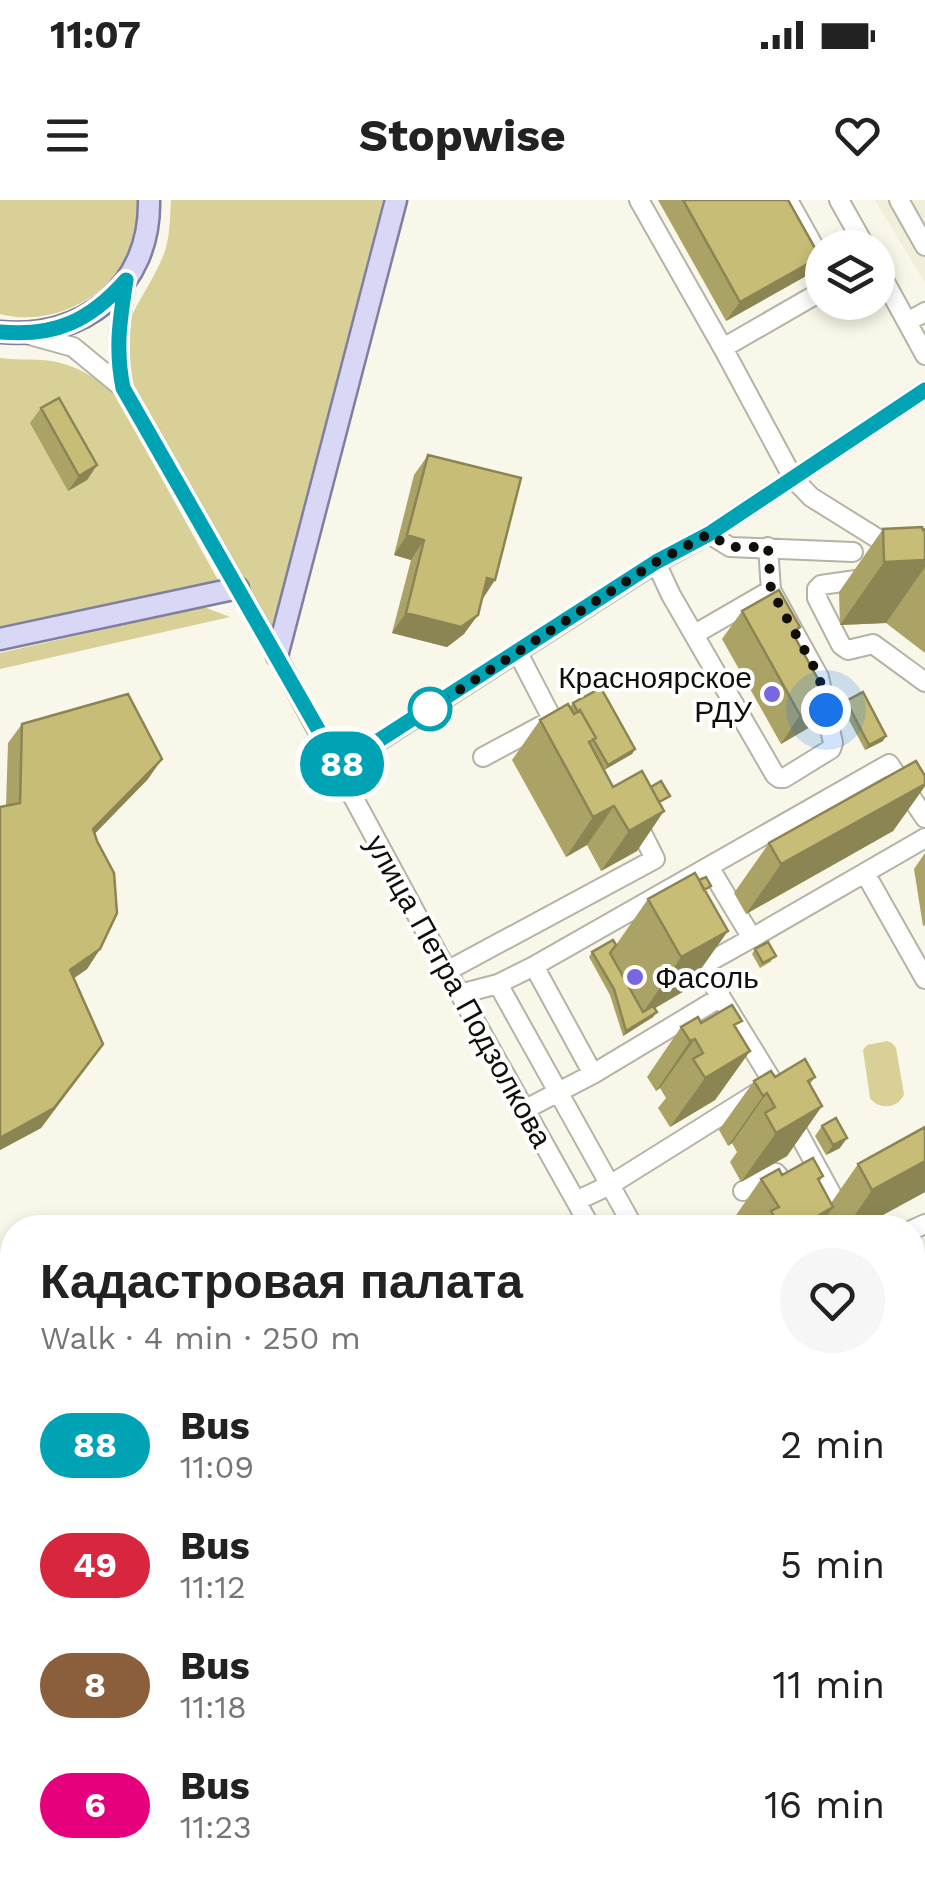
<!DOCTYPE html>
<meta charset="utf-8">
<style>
:root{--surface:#fff;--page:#f6f6f6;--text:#222;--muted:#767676}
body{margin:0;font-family:"Work Sans",sans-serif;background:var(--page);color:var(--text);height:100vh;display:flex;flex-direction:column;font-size:38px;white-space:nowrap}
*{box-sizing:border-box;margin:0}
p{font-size:32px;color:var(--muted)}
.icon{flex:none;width:55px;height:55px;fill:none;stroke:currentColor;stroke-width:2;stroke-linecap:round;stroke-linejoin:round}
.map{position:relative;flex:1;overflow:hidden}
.side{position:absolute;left:0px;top:1015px;width:925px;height:670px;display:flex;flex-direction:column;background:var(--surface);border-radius:40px 40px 0 0;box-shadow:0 5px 15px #0003}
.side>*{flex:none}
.badge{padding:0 20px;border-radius:32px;font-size:35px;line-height:65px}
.fabs{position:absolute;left:805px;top:30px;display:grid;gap:20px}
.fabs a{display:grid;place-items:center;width:90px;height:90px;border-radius:50%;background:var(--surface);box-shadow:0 5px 15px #0003;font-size:50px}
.you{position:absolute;width:50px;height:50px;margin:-25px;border:8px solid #fff;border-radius:50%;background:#1a73e8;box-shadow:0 0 0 15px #1a73e833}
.map>.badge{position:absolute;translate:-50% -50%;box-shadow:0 0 0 5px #fff}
.round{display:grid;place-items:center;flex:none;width:105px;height:105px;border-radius:52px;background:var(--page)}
.headline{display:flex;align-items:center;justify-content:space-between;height:170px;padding:0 40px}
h1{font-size:48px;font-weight:700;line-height:75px}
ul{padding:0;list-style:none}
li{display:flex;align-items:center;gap:30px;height:120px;padding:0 40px}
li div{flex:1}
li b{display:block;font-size:38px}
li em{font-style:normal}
li .badge{min-width:110px;font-weight:700;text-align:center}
.status{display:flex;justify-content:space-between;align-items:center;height:70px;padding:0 50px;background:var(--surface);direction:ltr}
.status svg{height:28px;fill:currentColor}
header{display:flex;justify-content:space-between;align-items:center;height:130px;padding:0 40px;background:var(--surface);font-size:45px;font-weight:700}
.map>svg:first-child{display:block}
</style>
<div class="status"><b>11:07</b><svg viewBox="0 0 49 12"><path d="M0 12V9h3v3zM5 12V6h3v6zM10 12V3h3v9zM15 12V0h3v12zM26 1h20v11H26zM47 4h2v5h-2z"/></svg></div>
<header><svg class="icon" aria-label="menu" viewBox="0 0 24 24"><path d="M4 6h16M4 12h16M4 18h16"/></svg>Stopwise<svg class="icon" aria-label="heart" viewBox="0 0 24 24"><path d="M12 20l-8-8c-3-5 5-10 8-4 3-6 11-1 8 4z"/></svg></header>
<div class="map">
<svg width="925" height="1685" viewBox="0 0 925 1685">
<rect width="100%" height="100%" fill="#f9f7e9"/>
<!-- built -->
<path fill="#f1efd9" d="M875,0H925V83Z"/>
<!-- green -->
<path fill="#d8d097" d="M0,0H138C137,20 135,36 127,54C107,101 48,127 0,114Z
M171,0H383L272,431L134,193C106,128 142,108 164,54C170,38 170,17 171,0Z
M0,158C14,160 28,159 42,160C72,162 95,176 116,196L218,380L0,427Z
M204,407L230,417L0,469V453Z
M887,841L892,843L896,848L904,894C899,909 878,910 870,898L863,850L867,845Z
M12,1284V1334L0,1339V1289Z"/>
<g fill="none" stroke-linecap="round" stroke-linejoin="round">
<defs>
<path id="minor" d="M639,0L723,148L793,278L811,297L925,368
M788,0L822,61
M839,0L866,48
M899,0L925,46
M878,69L925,155
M126,80C120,119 115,149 123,188L277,456L447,771L591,1028
M907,122L925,112
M26,134L73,147L123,188
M723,148L822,91
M709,334L730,347L853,352
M768,347L771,390
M656,363L671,395L775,575L779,578H784L831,549L833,543L819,477L771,390L695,434
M870,378L821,385L817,389V398L841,445L848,450L873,444L925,482
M518,453L559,532
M483,557L552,520
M339,567L656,363L709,334L925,190
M709,667L752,738L925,638
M865,673L925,779
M752,738L709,762L705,767L706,773L779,892
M534,766L593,874
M447,771L655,659L634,617
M498,784L634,1028
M460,794L498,784L534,766L889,564L925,618
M524,910L593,874L721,797
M789,916L832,995
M743,991L776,973L778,975
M576,1001L610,985L757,893
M912,1030L925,1024
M0,1123L12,1145
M912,1235L925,1229
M0,1380L12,1375
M912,1600L925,1622
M516,1672L523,1685
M736,1672L743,1685
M170,1685L198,1672
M380,1685L390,1681L403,1685
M687,1685L708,1672"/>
<path id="major" d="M0,132C83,140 151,87 149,0
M0,439L238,388
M277,456L396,0"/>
</defs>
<!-- minor casing -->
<use href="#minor" stroke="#b4b3a5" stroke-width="22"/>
<!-- major casing -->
<use href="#major" stroke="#817f9e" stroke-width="25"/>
<!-- minor -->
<use href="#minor" stroke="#fff" stroke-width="18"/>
<!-- major -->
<use href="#major" stroke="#d8d7f5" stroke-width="20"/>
</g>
<!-- wall -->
<path fill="#aba366" d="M658,0H788L806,76L726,121Z
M41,208L97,265L87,280L68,291L30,223Z
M428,255L482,400L464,434L447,447L392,433L411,360L394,355L414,275Z
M883,329H925V453L886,423L840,425L839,392Z
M742,411L800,427L794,435L810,527L781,544L722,439Z
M846,501L883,541L865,550L842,507Z
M573,503L635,549L632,554L604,570L613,587L662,606L637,651L601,671L587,645L566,657L512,560L540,520L570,507Z
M22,524L148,579L95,633L100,749L87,769L74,778L90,863L41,928L0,950V607L6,606L8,543Z
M925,576V586L893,631L746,714L734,693L769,643Z
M925,653V725L923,726L914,669Z
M708,691L706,692L686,790L654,808L653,817L623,836L610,795L589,757L592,752L616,745L648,699Z
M755,749L772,761L760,768L752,754Z
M701,823L736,829L750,851L715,900L670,927L658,908L666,898L660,888L656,891L647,877L681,827Z
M775,877H815L810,884L822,906L787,956L741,982L730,962L737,952L732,943L728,946L719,930L754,881Z
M822,926L840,948L826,955L815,936Z
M925,927V992L859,1028H831L826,1018L819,1028H708L730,1024L761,979L782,975L823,976L819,982L831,1003L858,964Z
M0,1593L12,1603V1672H114L85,1685H0Z
M434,1672H511L503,1685H443Z
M608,1672H677L667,1678L671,1685H600Z
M769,1672H865L872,1685H777Z"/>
<!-- shaded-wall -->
<path fill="#8b8453" d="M820,57L806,76L726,121L740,102Z
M97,265L87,280L68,291L79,276Z
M407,335L424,340L411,360L394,355Z
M925,360V367L886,423L840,425L884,362Z
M487,378L495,380L482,400Z
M406,413L478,415L464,434L447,447L392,433Z
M829,499L810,527L781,544L800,515Z
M886,536L883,541L865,550L869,545Z
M635,549L632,554L604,570L608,565Z
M162,559L148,579L80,649L93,629Z
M925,584V586L893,631L746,714L781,664Z
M614,606L587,645L566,657L593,617Z
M664,611L637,651L601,671L629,631Z
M728,731L686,790L640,817L681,757Z
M100,749L87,769L57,790L70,770Z
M657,812L653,817L623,836L626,831Z
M695,839L660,888L656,891L690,841Z
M103,844L41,928L0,950V938Z
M750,851L715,900L670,927L705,878Z
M767,893L732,943L728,946L763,896Z
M822,906L787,956L741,982L776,933Z
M847,938L840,948L826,955L833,945Z
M925,961V992L859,1028H846L872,990Z
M833,1007L819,1028H797Z
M12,1449V1476L0,1482V1454Z
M51,1672H114L85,1685H41Z
M291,1672H357L327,1685H262Z
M649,1672H677L655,1685Z"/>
<!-- building -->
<path fill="#c7bd77" stroke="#8b8453" stroke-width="2.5" d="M683,0H788L820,57L740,102Z
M59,198L97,265L79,276L41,208Z
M428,255L521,278L495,380L487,378L478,415L461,427L406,413L424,340L407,335Z
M922,327L923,330L925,329V360L884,362L883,329Z
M779,390L800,427L792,432L829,499L800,515L742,411Z
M601,488L635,549L608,565L593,539L596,538L580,510L578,512L573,503Z
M863,492L886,536L869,545L846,501Z
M128,494L162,559L93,629L97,641L114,673L117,713L100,749L70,770L103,844L54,908L0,938V607L20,603L22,524Z
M568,504L574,514L580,510L596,538L589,542L613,587L642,571L664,611L629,631L614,606L593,617L540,520Z
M916,561L925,576V584L781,664L769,643Z
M661,581L670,596L659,602L651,587Z
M695,673L728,731L681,757L648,699Z
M706,677L711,686L704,690L699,680Z
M613,740L616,745L610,753L643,812L653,806L657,812L626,831L614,789L592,752Z
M768,742L776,756L763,763L755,749Z
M732,805L742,821L734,825L750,851L705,878L693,859L703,853L695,839L690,841L681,827L698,817L701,823Z
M805,859L815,877L808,881L822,906L776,933L765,913L775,907L767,893L763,896L754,881L771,871L775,877Z
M836,918L847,938L833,945L822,926Z
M925,927V961L872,990L858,964Z
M813,958L823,976L818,979L833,1007L797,1028H780L771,1011L779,1007L761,979L779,969L782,975Z
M726,1018L732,1028H708Z
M12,1411V1449L0,1454V1416Z
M0,1593L12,1603V1646L0,1636Z
M216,1672H291L262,1685H188Z
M474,1672H511L502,1685H465Z
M628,1672H663L671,1685H635Z
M833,1672H865L872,1685H840Z"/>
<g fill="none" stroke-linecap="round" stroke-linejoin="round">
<defs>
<path id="line" d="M0,132C55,137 90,121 126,80C120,119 115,148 123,188L339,566L656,362L709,334L925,190"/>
</defs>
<!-- line casing -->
<use href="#line" stroke="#fff" stroke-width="22"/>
<!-- line -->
<use href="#line" stroke="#00a3b4" stroke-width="15"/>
<!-- walk -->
<path stroke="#100f0a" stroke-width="10" stroke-dasharray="0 18" d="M430,509L656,362L709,334L730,347H768L771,390L819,476L826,510"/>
</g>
<!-- markers -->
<g fill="#7966e1" stroke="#fff" stroke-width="4">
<circle cx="772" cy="494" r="10"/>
<circle cx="635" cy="777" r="10"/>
</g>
<circle fill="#fff" stroke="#00a3b4" stroke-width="5" cx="430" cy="509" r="20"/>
<g text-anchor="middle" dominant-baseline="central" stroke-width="8" stroke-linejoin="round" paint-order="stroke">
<!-- poi labels -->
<g font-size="30" fill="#100f0a" stroke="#fff" text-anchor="end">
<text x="752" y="477">Красноярское<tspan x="752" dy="34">РДУ</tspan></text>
<text x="655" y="777" text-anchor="start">Фасоль</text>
</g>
<!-- street labels -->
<g font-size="30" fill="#100f0a" stroke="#fff">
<text transform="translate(459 791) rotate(61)">улица Петра Подзолкова</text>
</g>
</g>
</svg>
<div class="fabs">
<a><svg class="icon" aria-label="layers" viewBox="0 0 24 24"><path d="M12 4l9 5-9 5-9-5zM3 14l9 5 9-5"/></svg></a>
</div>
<div class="you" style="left:826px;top:510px"></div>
<b class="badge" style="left:342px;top:564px;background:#00a3b4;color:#fff">88</b>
<section class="side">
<div class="headline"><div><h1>Кадастровая палата</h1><p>Walk · 4 min · 250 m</p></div><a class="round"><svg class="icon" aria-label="heart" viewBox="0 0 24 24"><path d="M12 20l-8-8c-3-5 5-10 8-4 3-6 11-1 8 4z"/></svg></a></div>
<ul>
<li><span class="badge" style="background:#00a3b4;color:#fff">88</span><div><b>Bus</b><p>11:09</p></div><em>2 min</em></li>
<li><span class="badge" style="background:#d7263d;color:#fff">49</span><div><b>Bus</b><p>11:12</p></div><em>5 min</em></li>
<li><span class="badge" style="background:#8b5e3c;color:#fff">8</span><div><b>Bus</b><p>11:18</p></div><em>11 min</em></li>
<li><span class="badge" style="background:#e6007e;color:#fff">6</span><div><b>Bus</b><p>11:23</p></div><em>16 min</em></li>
</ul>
</section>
</div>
